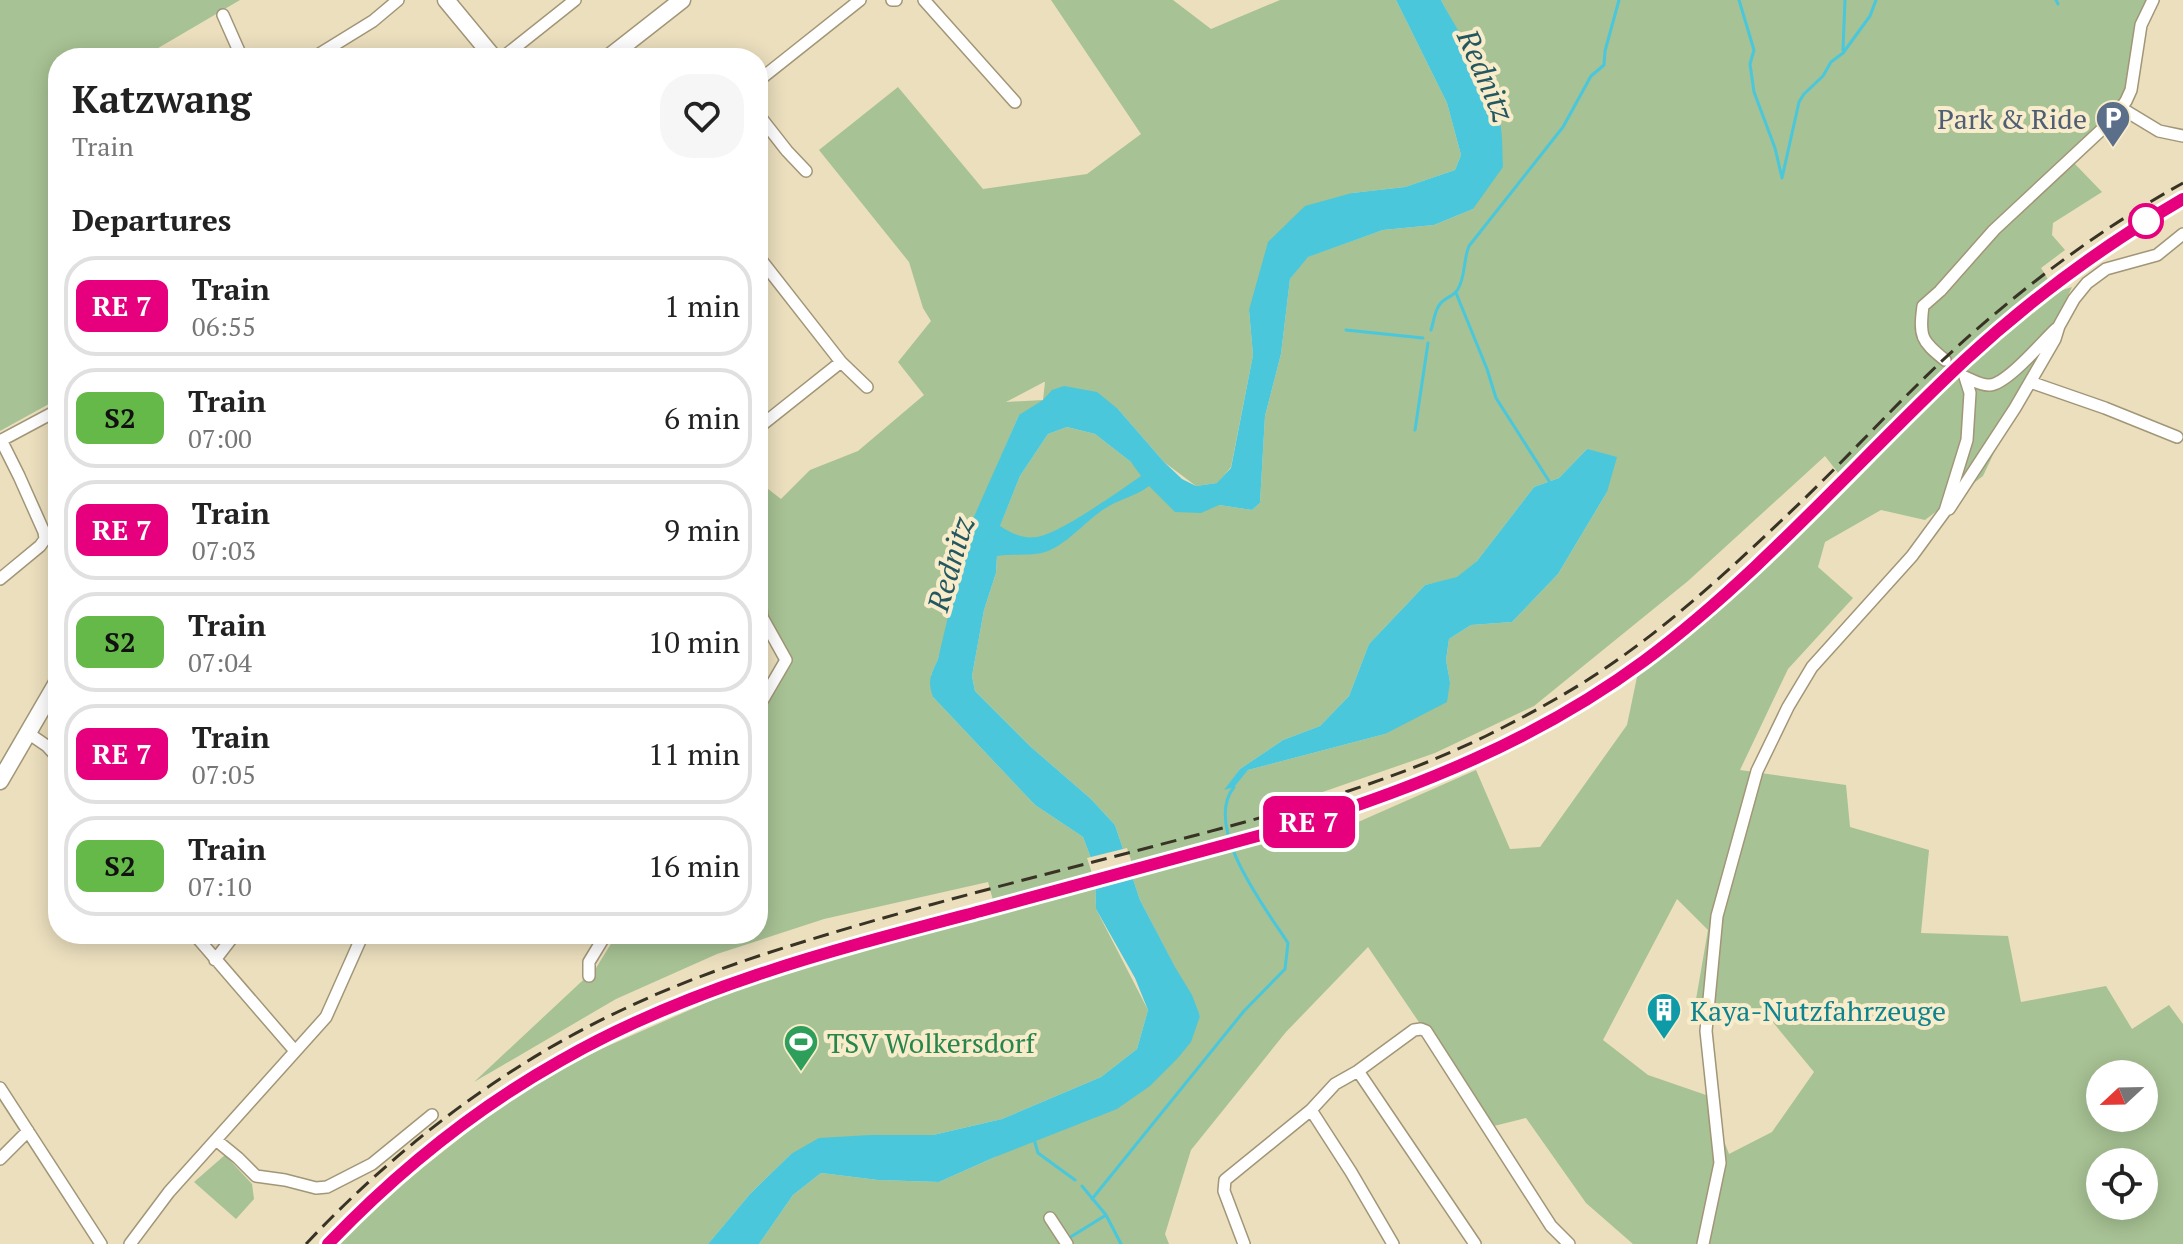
<!DOCTYPE html>
<style>
:root{--surface:#fff;--page:#f6f6f6;--text:#222;--muted:#767676;--line:#e0e0e0}
body{margin:0;font-family:"PT Serif",serif;background:var(--page);color:var(--text);height:100vh;display:flex;flex-direction:column;font-size:30px;white-space:nowrap}
*{box-sizing:border-box;margin:0}
p{font-size:26px;color:var(--muted)}
.icon{flex:none;width:44px;height:44px;fill:none;stroke:currentColor;stroke-width:2;stroke-linecap:round;stroke-linejoin:round}
.map{position:relative;flex:1;overflow:hidden}
.sheet{position:absolute;left:48px;top:48px;width:720px;height:896px;display:flex;flex-direction:column;background:var(--surface);border-radius:32px;box-shadow:0 4px 20px #0003}
.sheet>*{flex:none}
.badge{padding:0 16px;border-radius:12px;font-size:28px;line-height:52px}
.needle{width:52px;rotate:248deg}
.buttons{position:absolute;left:2086px;top:1060px;display:grid;gap:16px}
.buttons a{display:grid;place-items:center;width:72px;height:72px;border-radius:50%;background:var(--surface);box-shadow:0 4px 20px #0003;font-size:40px}
.map>.badge{position:absolute;translate:-50% -50%;box-shadow:0 0 0 4px #fff}
h2{padding:0 24px;font-size:30px;line-height:72px}
.round{display:grid;place-items:center;flex:none;width:84px;height:84px;border-radius:32px;background:var(--page)}
.overview{display:flex;align-items:center;justify-content:space-between;height:136px;padding:0 24px}
h1{font-size:38px;font-weight:800;line-height:60px}
ul{padding:0;list-style:none}
li{display:flex;align-items:center;gap:24px;height:100px;margin:0 16px 12px;padding:0 8px;border:4px solid var(--line);border-radius:32px}
li div{flex:1}
li b{display:block;font-size:30px}
li em{font-style:normal}
li .badge{min-width:88px;font-weight:700;text-align:center}
.map>svg:first-child{display:block}
</style>
<div class="map">
<svg width="2183" height="1244" viewBox="0 0 2183 1244">
<rect width="100%" height="100%" fill="#ebdfbe"/>
<!-- green -->
<path fill="#a7c294" fill-rule="evenodd" d="M0,0H240L148,54L122,58H58V399L0,431Z
M1051,0H1173L1211,29L1280,0H1396L1447,103L1461,155L1455,170L1405,187L1352,193L1249,310L1253,355L1231,467L1218,483L1196,486L1164,462L1118,409L1019,415L996,468L938,659L931,675L933,697L1035,805L1083,837L1095,869L1096,909L1148,1010L1137,1049L1101,1077L1002,1119L933,1135H870L791,1154L750,1194L708,1244H338L391,1193L518,1092L601,1049L758,980L996,911L988,882L824,919L717,954L616,999L474,1082L596,968L617,934H758V717L792,663L758,610V481L781,499L810,470L858,451L924,395L898,362L931,321L923,308L909,262L819,150L898,87L983,189L1087,174L1141,134ZM1045,382L1043,400L1006,402L1044,382Z
M1441,0H2152L2126,93L2074,163L2102,192L2053,223L2052,235L2065,250L2041,268L2056,292L2072,287L1983,476L1925,520L1881,510L1825,542L1818,567L1853,598L1788,669L1740,770L1846,785L1850,827L1929,850L1921,933L2008,936L2021,1002L2106,986L2132,1029L2169,1005L2183,1024V1244H1633L1586,1203L1526,1118L1490,1127L1368,947L1286,1032L1191,1150L1165,1234L1169,1244H759L793,1195L821,1173L878,1180L939,1182L995,1157L1200,1016L1140,900L1115,825L1091,799L1031,747L975,691L972,676L984,610L996,573L999,528L1020,476L1048,434L1067,427L1095,434L1131,462L1219,505L1252,510L1260,503L1265,416L1281,354L1290,279L1307,257L1383,230L1434,225L1473,209L1455,27ZM1587,449L1607,492L1558,574L1512,622L1471,625L1449,639L1446,660L1450,682L1385,734L1248,770L1226,789L1240,769L1283,740L1320,726L1349,696L1369,644L1425,585L1457,578L1477,561L1534,487L1559,478ZM1825,456L1849,487L1803,525L1637,677L1627,725L1540,847L1510,849L1476,770L1331,834L1274,838L1268,811L1435,753L1534,706L1688,581ZM1677,899L1708,930L1694,1011L1762,1009L1814,1072L1772,1132L1729,1154L1706,1095L1648,1075L1603,1040ZM2100,1074H2144V1118H2100ZM2100,1162H2144V1206H2100Z
M225,1155L252,1184L254,1199L236,1219L194,1182Z"/>
<!-- water -->
<path fill="#4ac7db" fill-rule="evenodd" d="M1396,0H1441C1460,37 1491,76 1499,117C1503,133 1502,151 1503,167L1473,209L1434,225L1383,230L1308,257L1290,279L1281,354L1265,416L1260,503L1252,510L1219,505L1201,513L1175,512L1149,486C1136,496 1123,498 1109,506C1089,517 1070,542 1048,551C1032,557 1013,553 997,556L996,573L984,610L972,676L975,691L1031,747L1091,799L1115,825L1140,900L1175,967L1192,995L1200,1016L1191,1042L1177,1059L1150,1086L1117,1109L995,1157L939,1182L878,1180L821,1173L793,1195L759,1244H708L750,1194L791,1154L819,1138L870,1135H933L1002,1119L1101,1077L1137,1049L1148,1010L1135,978L1096,909L1095,869L1083,837L1035,805L933,697C927,680 931,675 938,659L969,528L1019,415L1043,400L1052,390L1064,386L1097,392L1118,409L1164,462L1182,479L1196,486L1217,483L1231,468L1253,355L1249,310L1268,242L1305,206L1352,193L1405,187L1455,170L1461,155L1447,103ZM1067,427L1095,434L1131,462L1141,476C1121,490 1058,535 1036,537C1022,539 1011,533 1000,526L1020,476L1048,434Z
M1587,449L1617,457L1607,492L1558,574L1512,622L1471,625L1449,639L1446,660L1450,682L1447,702L1385,734L1248,770L1234,787L1224,790L1240,769L1283,740L1320,726L1349,696L1369,644L1425,585L1457,577L1477,561L1534,487L1559,478Z"/>
<!-- pier -->
<path fill="#ebdfbe" d="M1127,848L1136,875L1092,886L1091,870L1087,858Z"/>
<g fill="none" stroke-linecap="round" stroke-linejoin="round">
<!-- stream -->
<path stroke="#4ac7db" stroke-width="3" d="M1739,0L1754,50L1750,64L1754,92L1775,148L1782,178L1799,102L1804,94L1823,76L1831,62L1843,53L1870,16L1876,0
M2056,0L2058,4
M1843,50L1845,0
M1456,293L1487,369L1496,398L1549,481
M1346,330L1423,338
M1431,330C1434,321 1435,307 1443,301C1449,296 1454,296 1458,289C1466,275 1463,260 1469,246L1563,127L1591,76L1604,65L1605,51L1619,0
M1415,430L1428,343
M1034,1139L1038,1153L1075,1180
M1082,1186L1106,1215L1121,1244
M1092,1199L1244,1011L1285,969L1288,943C1266,909 1202,827 1234,787
M1069,1238L1106,1215"/>
<!-- street-tunnel -->
<path stroke="#c2b89b" stroke-width="11" stroke-dasharray="11 5.5" stroke-linecap="butt" d="M1945,360L1965,377"/>
<defs>
<path id="street" d="M892,0H896
M924,0L1015,102
M223,15L242,58
M313,58L373,21L398,0
M502,58L575,0
M758,81L860,0
M2121,108L2159,131L2183,136
M758,114L787,151L806,171
M758,256L841,362L867,387
M1945,360C1921,341 1919,336 1923,306L1940,291L1994,230L2112,120L2126,101L2131,90L2141,25L2153,0
M1965,377C1972,380 1982,386 1990,385C2008,383 2042,342 2056,329
M2030,382L2105,408L2177,437
M758,428L841,362
M0,441L58,410
M1949,509L2015,408L2055,339L2059,326L2074,299L2087,283L2106,269L2157,255L2183,234
M0,579L40,546L45,539L44,532L19,476L1,440
M758,581L762,617L786,660L758,708
M28,733L47,746L58,758
M194,934L295,1051
M215,960L235,934
M589,976V962L606,934
M1358,1071L1475,1244
M0,1088L101,1244
M1311,1110L1351,1172L1393,1244
M216,1140L238,1158L256,1176L285,1180L316,1188L327,1187L372,1164L432,1115
M0,1159L28,1131
M1050,1218L1067,1244
M130,1244L169,1192L326,1017L363,934
M1244,1244L1224,1191L1225,1180L1311,1110L1335,1084L1358,1071L1414,1030L1421,1029L1426,1031L1551,1226L1569,1244
M1703,1244L1720,1163L1706,1031L1717,916L1757,771L1788,707L1812,667L1912,556L1945,511L1967,440L1970,393L1965,377"/>
<path id="secondary" d="M446,0L494,58
M608,58L682,0
M0,781L58,681"/>
</defs>
<!-- street casing -->
<use href="#street" stroke="#a19677" stroke-width="14"/>
<!-- secondary casing -->
<use href="#secondary" stroke="#a19677" stroke-width="19"/>
<!-- street -->
<use href="#street" stroke="#fff" stroke-width="11"/>
<!-- secondary -->
<use href="#secondary" stroke="#fff" stroke-width="16"/>
<!-- rail -->
<path stroke="#383325" stroke-width="3" stroke-dasharray="16 8" stroke-linecap="butt" d="M1107,877C1193,854 1280,834 1364,805C1462,770 1556,724 1641,663C1741,590 1824,497 1912,410C1994,329 2083,257 2183,199
M948,913L1118,868
M306,1244C397,1147 504,1065 624,1009C697,974 775,950 852,927C951,898 1051,873 1151,847C1265,817 1379,788 1486,736C1528,715 1571,692 1610,665C1680,617 1742,558 1803,500C1861,444 1915,383 1976,330C2040,274 2109,224 2183,183
M327,1244C382,1187 442,1134 508,1091C594,1037 689,997 784,965C842,946 902,932 960,917"/>
</g>
<g fill="none" stroke-linecap="round" stroke-linejoin="round">
<defs>
<path id="line" d="M328,1244C396,1173 473,1110 560,1061C690,986 837,949 981,911C1084,884 1187,855 1291,827C1416,788 1537,740 1644,661C1762,573 1858,460 1965,360C2032,298 2104,245 2183,199"/>
</defs>
<!-- line casing -->
<use href="#line" stroke="#fff" stroke-width="18"/>
<!-- line -->
<use href="#line" stroke="#e6007e" stroke-width="12"/>
</g>
<!-- icons -->
<defs>
<symbol id="parking-pin" viewBox="-11 -11 22 30"><path d="M0 17L-7.5 6A9.5 9.5 0 1 1 7.5 6Z" fill="#5c6f8a" stroke="#f8eccb"/><path d="M-3.5-5.5H1a3.5 3.5 0 0 1 0 7H-1V5.5H-3.5ZM-1-3.4V-.6H.8a1.4 1.4 0 0 0 0-2.8Z" fill="#fff"/></symbol>
<symbol id="building-pin" viewBox="-11 -11 22 30"><path d="M0 17L-7.5 6A9.5 9.5 0 1 1 7.5 6Z" fill="#0f9aa8" stroke="#f8eccb"/><path d="M-4-6H4V6H1V3H-1V6H-4ZM-2.5-4.3h1.7v1.8h-1.7ZM.8-4.3h1.7v1.8H.8ZM-2.5-1h1.7V.8h-1.7ZM.8-1h1.7V.8H.8Z" fill="#fff"/></symbol>
<symbol id="stadium-pin" viewBox="-11 -11 22 30"><path d="M0 17L-7.5 6A9.5 9.5 0 1 1 7.5 6Z" fill="#2e9e5b" stroke="#f8eccb"/><path d="M0-5a6.5 5 0 1 0 0 10a6.5 5 0 1 0 0-10ZM-3.5-1.8h7v3.6h-7Z" fill="#fff"/></symbol>
</defs>
<g fill-rule="evenodd">
<use href="#parking-pin" x="2093" y="98" width="40" height="54"/>
<use href="#building-pin" x="1644" y="990" width="40" height="54"/>
<use href="#stadium-pin" x="781" y="1022" width="40" height="54"/>
</g>
<!-- markers -->
<circle fill="#fff" stroke="#e6007e" stroke-width="4" cx="2146" cy="221" r="16"/>
<g text-anchor="middle" dominant-baseline="central" stroke-width="8" stroke-linejoin="round" paint-order="stroke">
<!-- service labels -->
<g font-size="28" fill="#4e5e75" stroke="#f8eccb" text-anchor="end">
<text x="2087" y="118">Park &amp; Ride</text>
</g>
<!-- culture labels -->
<g font-size="28" fill="#0d838f" stroke="#f8eccb" text-anchor="start">
<text x="1690" y="1010">Kaya-Nutzfahrzeuge</text>
</g>
<!-- leisure labels -->
<g font-size="28" fill="#27864d" stroke="#f8eccb" text-anchor="start">
<text x="827" y="1042">TSV Wolkersdorf</text>
</g>
<!-- water labels -->
<g font-size="30" font-style="italic" fill="#245861" stroke="#f8eccb">
<text transform="translate(1486 75) rotate(66)">Rednitz</text>
<text transform="translate(950 564) rotate(-74)">Rednitz</text>
</g>
</g>
</svg>
<div class="buttons">
<a><svg class="needle" viewBox="-14 -14 28 28"><path d="M0-13l5 13h-10z" fill="#e53935"/><path d="M0 13l5-13h-10z" fill="#767676"/></svg></a>
<a><svg class="icon" aria-label="locate" viewBox="0 0 24 24"><circle cx="12" cy="12" r="6"/><path d="M12 2v4M12 18v4M2 12h4M18 12h4"/></svg></a>
</div>
<b class="badge" style="left:1309px;top:822px;background:#e6007e;color:#fff">RE 7</b>
<section class="sheet">
<div class="overview"><div><h1>Katzwang</h1><p>Train</p></div><a class="round"><svg class="icon" aria-label="heart" viewBox="0 0 24 24"><path d="M12 20l-8-8c-3-5 5-10 8-4 3-6 11-1 8 4z"/></svg></a></div>
<h2>Departures</h2>
<ul>
<li><span class="badge" style="background:#e6007e;color:#fff">RE 7</span><div><b>Train</b><p>06:55</p></div><em>1 min</em></li>
<li><span class="badge" style="background:#65b949;color:#111">S2</span><div><b>Train</b><p>07:00</p></div><em>6 min</em></li>
<li><span class="badge" style="background:#e6007e;color:#fff">RE 7</span><div><b>Train</b><p>07:03</p></div><em>9 min</em></li>
<li><span class="badge" style="background:#65b949;color:#111">S2</span><div><b>Train</b><p>07:04</p></div><em>10 min</em></li>
<li><span class="badge" style="background:#e6007e;color:#fff">RE 7</span><div><b>Train</b><p>07:05</p></div><em>11 min</em></li>
<li><span class="badge" style="background:#65b949;color:#111">S2</span><div><b>Train</b><p>07:10</p></div><em>16 min</em></li>
</ul>
</section>
</div>
